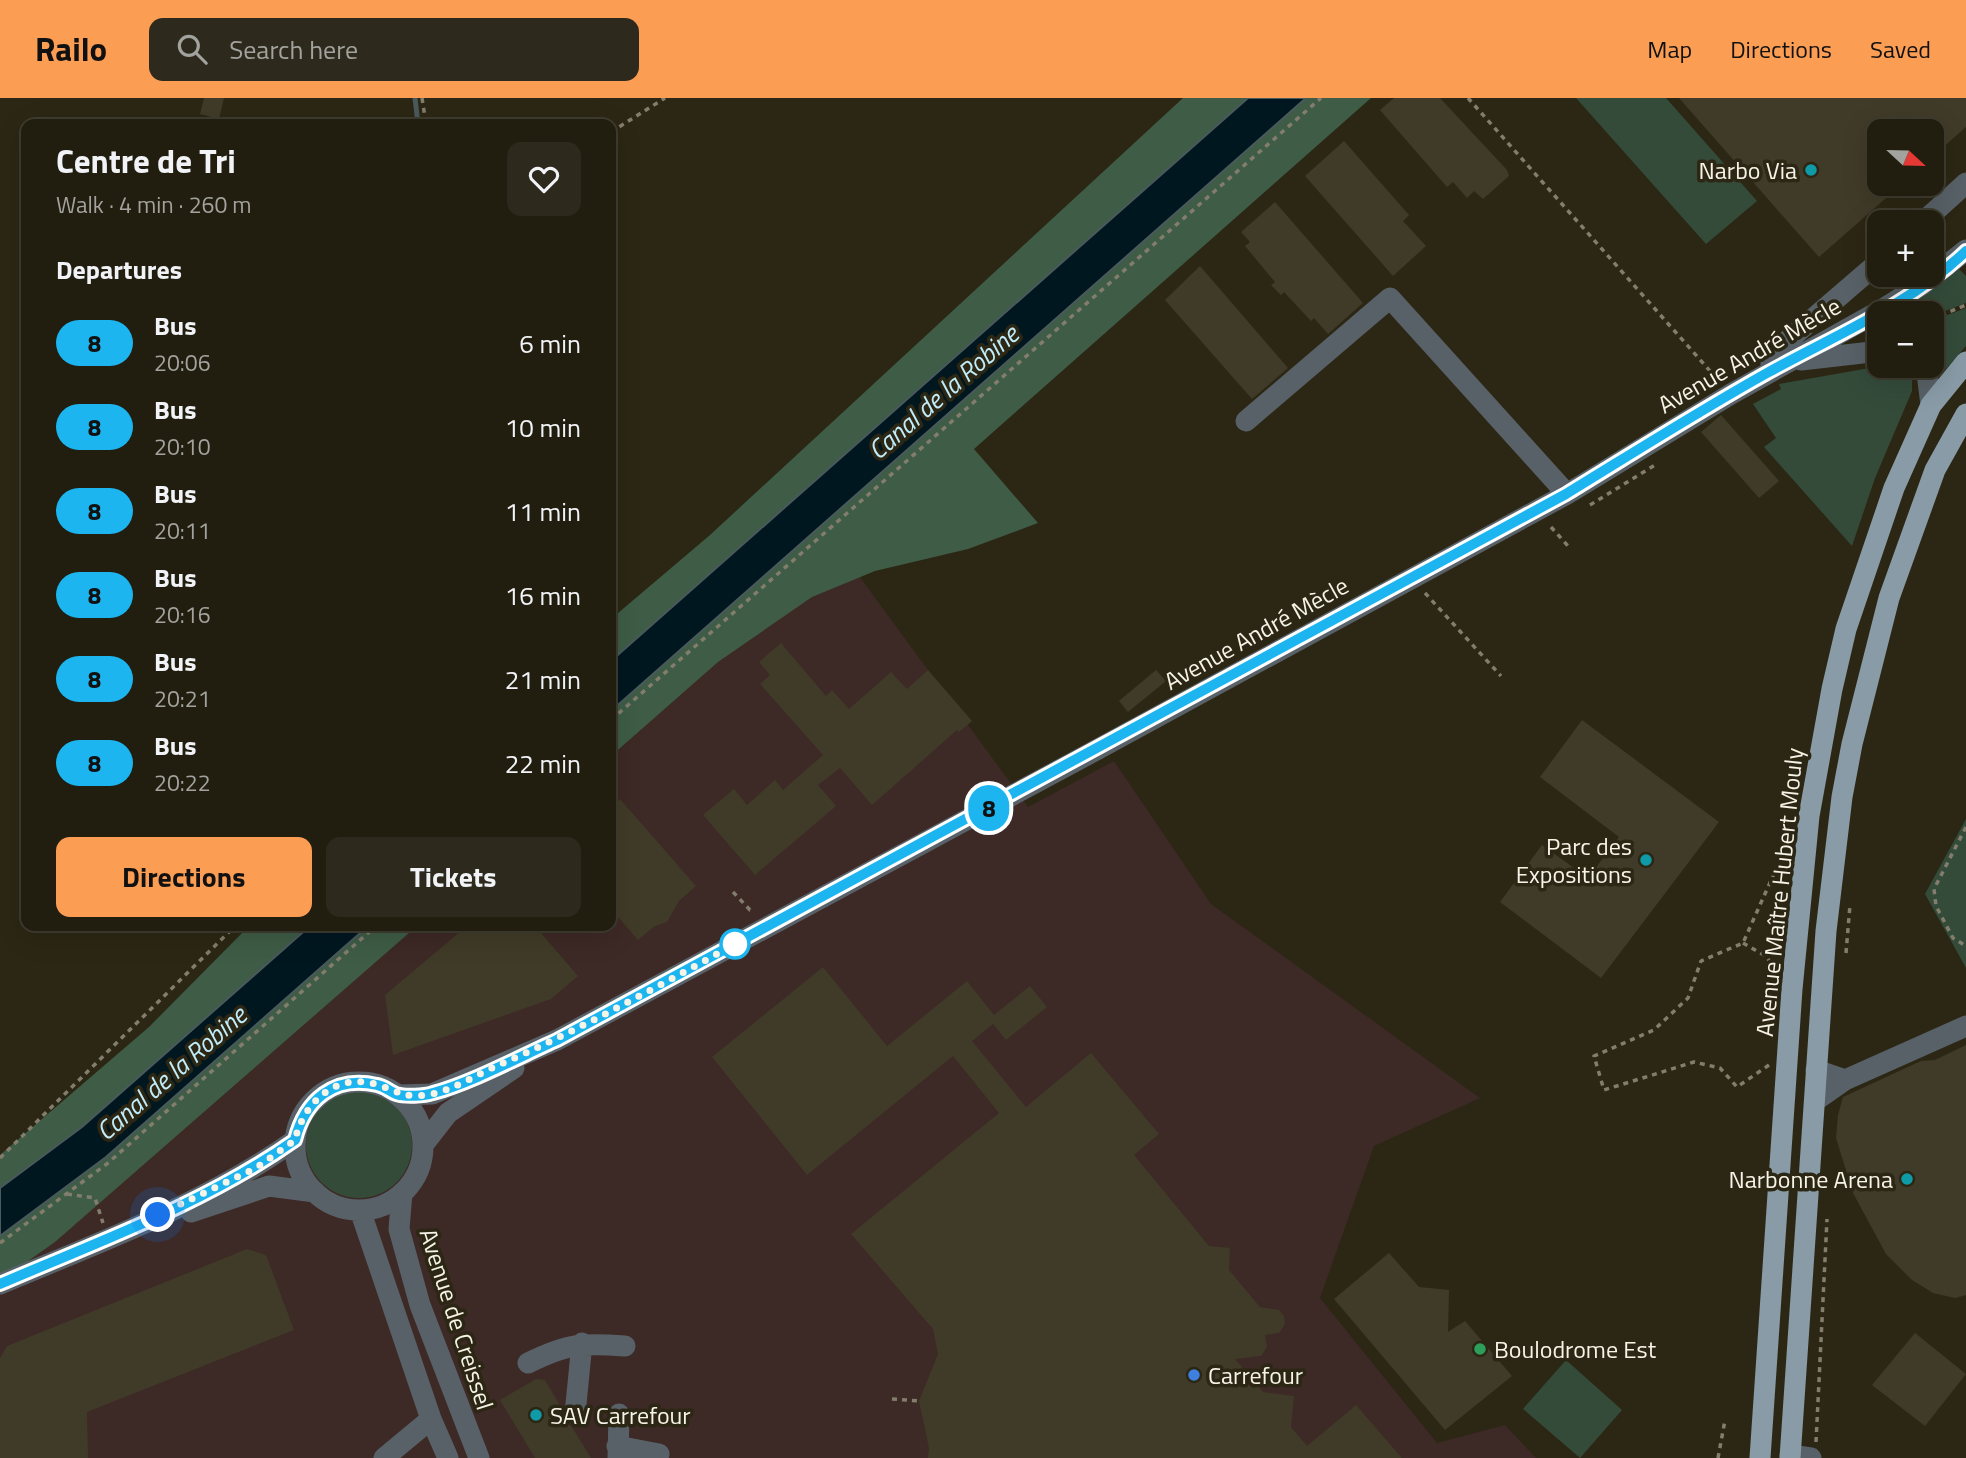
<!DOCTYPE html>
<meta charset="utf-8">
<style>
:root{--surface:#211d0f;--page:#2d2a1d;--text:#f1f3f6;--muted:#a2a29e;--line:#3e3b2f;--accent:#fc9d54}
body{margin:0;font-family:"Titillium Web",sans-serif;background:var(--page);color:var(--text);height:100vh;display:flex;flex-direction:column;font-size:26px;white-space:nowrap}
*{box-sizing:border-box;margin:0}
p{font-size:23px;color:var(--muted)}
.icon{flex:none;width:38px;height:38px;fill:none;stroke:currentColor;stroke-width:2;stroke-linecap:round;stroke-linejoin:round}
.map{position:relative;flex:1;overflow:hidden}
.drawer{position:absolute;left:21px;top:21px;width:595px;height:812px;display:flex;flex-direction:column;background:var(--surface);border-radius:14px;box-shadow:0 7px 28px #0002,0 0 0 2px var(--line)}
.drawer>*{flex:none}
.badge{padding:0 14px;border-radius:23px;font-size:24px;line-height:46px}
.needle{width:46px;rotate:112deg}
.tools{position:absolute;left:1867px;top:21px;display:grid;gap:14px}
.tools a{display:grid;place-items:center;width:77px;height:77px;border-radius:14px;background:var(--surface);box-shadow:0 7px 28px #0002,0 0 0 2px var(--line);font-size:35px}
.you{position:absolute;width:35px;height:35px;margin:-18px;border:5px solid #fff;border-radius:50%;background:#1a73e8;box-shadow:0 0 0 10px #1a73e833}
.map>.badge{position:absolute;translate:-50% -50%;box-shadow:0 0 0 4px #fff}
h2{padding:0 35px;font-size:26px;line-height:63px}
.round{display:grid;place-items:center;flex:none;width:74px;height:74px;border-radius:14px;background:var(--page)}
.head{display:flex;align-items:center;justify-content:space-between;height:119px;padding:0 35px}
h1{font-size:33px;font-weight:700;line-height:52px}
.primary-button{display:flex;gap:14px;margin-top:auto;padding:14px 35px}
.primary-button a{flex:1;height:80px;border-radius:14px;background:var(--accent);color:#111;font-size:28px;font-weight:700;line-height:80px;text-align:center}
.primary-button a+a{background:var(--page);color:var(--text)}
ul{padding:0;list-style:none}
li{display:flex;align-items:center;gap:21px;height:84px;padding:0 35px}
li div{flex:1}
li b{display:block;font-size:26px}
li em{font-style:normal}
li .badge{min-width:77px;font-weight:700;text-align:center}
header{display:flex;align-items:center;gap:42px;box-sizing:border-box;height:98px;padding:0 35px;background:var(--accent);color:#111}
header strong{font-size:33px}
nav{display:flex;gap:38px;margin-inline-start:auto;font-size:24px}
.search{width:490px;height:63px;background:var(--page);display:flex;align-items:center;gap:18px;box-sizing:border-box;padding:0 24px;border-radius:14px;color:var(--muted);font-size:26px}
.map>svg:first-child{display:block}
</style>
<header>
<strong>Railo</strong>
<div class="search"><svg class="icon" aria-label="search" viewBox="0 0 24 24"><circle cx="10" cy="10" r="6"/><path d="M15 15l6 6"/></svg>Search here</div>
<nav><a>Map</a><a>Directions</a><a>Saved</a></nav>
</header>
<div class="map">
<svg width="1966" height="1360" viewBox="0 0 1966 1360">
<rect width="100%" height="100%" fill="#2c2714"/>
<!-- commercial -->
<path fill="#3d2925" d="M830,438L1028,709L1114,663L1211,806L1480,1000L1374,1048L1320,1200L1437,1345L1505,1327L1536,1360H0V1086L331,828H611V609Z"/>
<!-- green -->
<path fill="#344b3a" d="M1576,0H1666L1757,103L1706,146Z
M1959,171L1966,178V205L1932,218V215H1893Z
M1966,210V248L1937,281L1932,268V223Z
M1881,268H1902L1912,279V293L1875,380L1852,448L1764,349L1776,340L1753,306L1781,291L1779,286Z
M1966,721V870L1925,796Z
M306 1047a53 53 0 1 1 106 0a53 53 0 1 1-106 0Z
M1566,1262L1622,1312L1580,1360L1523,1311Z"/>
<!-- forest -->
<path fill="#3e5c46" d="M1183,0H1248L611,563V521L710,437Z
M1306,0H1371L974,351L1038,425L968,451L875,473L812,499L718,564L611,658V613Z
M249,828H310L82,1029L0,1090V1057L149,929Z
M368,828H417L55,1144L0,1183V1138L106,1059Z"/>
<!-- water -->
<path fill="#001720" stroke="#4a595c" stroke-width="2" d="M1248,0H1306L611,613V563Z
M310,828H368L106,1059L0,1138V1090L82,1029Z"/>
<g fill="none" stroke-linecap="round" stroke-linejoin="round">
<!-- stream -->
<path stroke="#4a595c" stroke-width="5" d="M415,0L418,26"/>
</g>
<!-- building -->
<path fill="#403b28" d="M204,0H224L219,21L200,16Z
M1394,0H1440L1507,72L1509,78L1483,101L1474,93L1467,100L1453,84L1447,89L1380,12Z
M1679,0H1966V29L1932,59V33H1880V86H1902L1819,159Z
M1344,43L1409,117L1403,123L1426,148L1393,178L1305,78Z
M1275,104L1363,205L1328,236L1314,220L1311,223L1284,194L1281,197L1271,187L1275,184L1245,148L1250,144L1241,134Z
M1200,168L1288,270L1252,301L1165,202Z
M1721,317L1779,383L1759,400L1701,334Z
M781,545L826,598L832,592L849,611L891,574L907,591L928,572L972,623L959,634L957,632L872,707L840,670L818,687L836,708L755,777L703,717L734,691L747,707L775,682L783,692L823,657L760,586L770,577L759,564Z
M1156,572L1166,583L1128,614L1119,603Z
M1582,622L1719,724L1601,880L1500,804L1542,747L1588,780L1619,739L1540,679Z
M620,701L696,788L679,803L667,824L655,828L638,842L611,811V709Z
M467,828H535L578,878L551,901L393,957L385,897Z
M823,869L887,948L967,883L994,917L1030,888L1047,909L1006,942L993,926L972,943L1026,1009L1091,955L1159,1036L1134,1057L1209,1148L1230,1150L1229,1172L1260,1209L1279,1212L1284,1218L1285,1226L1279,1235L1265,1237L1267,1249L1261,1258L1235,1261L1263,1294L1294,1298L1291,1329L1307,1348L1356,1307L1402,1360H928L929,1350L919,1303L938,1256L933,1231L851,1136L999,1015L953,958L807,1077L712,959Z
M1966,947V1197L1955,1200L1933,1195L1912,1182L1886,1156L1853,1095L1836,1040L1838,1017L1843,999L1921,963L1935,962Z
M247,1151L266,1157L294,1232L87,1314L88,1360H0V1260L7,1248Z
M1389,1155L1419,1189L1449,1192L1448,1234L1465,1223L1512,1278L1445,1332L1334,1201Z
M1915,1235L1966,1276L1925,1328L1872,1287Z
M536,1281L545,1282L562,1311L563,1322L572,1329L591,1360H535L500,1302Z"/>
<g fill="none" stroke-linecap="round" stroke-linejoin="round">
<!-- path -->
<path stroke="#827d6d" stroke-width="3.5" stroke-dasharray="5 5" stroke-linecap="butt" d="M422,0L426,26
M1468,0L1718,282
M611,34L665,0
M1932,221L1966,207
M1590,407L1655,367
M1551,429L1568,448
M1425,495L1501,578
M611,622L1321,0
M1966,729L1934,791L1936,808L1953,840L1966,848
M733,794L750,812L755,813
M1743,845L1767,859L1775,873
M1846,855L1850,807
M1769,967L1737,989L1720,970L1694,964L1604,992L1594,958L1654,932L1688,900L1701,863L1743,845L1785,751
M0,1060L235,828
M67,1096L95,1100L103,1125
M0,1145L108,1065L376,828
M892,1301L919,1303
M1816,1344L1827,1121
M1718,1360L1725,1322"/>
<!-- minor -->
<path stroke="#586167" stroke-width="21" d="M1923,124L1966,85
M1801,262L1880,253
M1922,268L1927,275L1931,307
M1771,273V257L1880,163
M1246,323L1390,200L1567,396
M1816,972L1845,982L1966,928
M295 1048a64 64 0 1 1 128 0a64 64 0 1 1-128 0Z
M399,997L432,996L557,942L1087,657L1567,396L1731,296L1883,211L1923,186L1966,152
M1815,1003L1845,982
M423,1047L448,1015L514,970
M402,1095L399,1131L420,1207L479,1360
M360,1112L431,1321L448,1360
M191,1114L269,1088L315,1094
M0,1186C100,1144 207,1105 295,1042
M528,1265C569,1245 581,1245 625,1248
M575,1316L582,1245
M617,1348L659,1356L651,1360
M1790,1357L1811,1360
M384,1360L431,1321
M618,1360L619,1316"/>
<!-- major -->
<path stroke="#889ba6" stroke-width="21" d="M1760,1360L1792,891L1809,718L1832,591L1846,531L1894,390L1931,307L1966,264
M1790,1360L1826,833L1842,699L1852,646L1889,500L1935,372L1966,316"/>
</g>
<g fill="none" stroke-linecap="round" stroke-linejoin="round">
<defs>
<path id="line" d="M0,1186C100,1143 206,1105 295,1042C305,1002 334,977 377,987C384,988 389,993 396,996C405,999 424,998 433,995C471,985 521,958 557,942L1566,396C1633,355 1699,313 1767,275C1834,238 1911,206 1966,153"/>
</defs>
<!-- line casing -->
<use href="#line" stroke="#fff" stroke-width="16"/>
<!-- line -->
<use href="#line" stroke="#1cb5f0" stroke-width="10"/>
<!-- walk -->
<path stroke="#f6f3e7" stroke-width="7" stroke-dasharray="0 12.6" d="M158,1117L256,1070L295,1042C304,1003 338,972 381,988C401,995 408,1001 432,996C455,991 479,975 501,966C584,930 663,885 743,842L735,846"/>
</g>
<!-- markers -->
<g fill="#0f9aa8" stroke="#2c2714" stroke-width="2.5">
<circle cx="1811" cy="72" r="7"/>
<circle cx="1646" cy="762" r="7"/>
<circle cx="1907" cy="1081" r="7"/>
<circle cx="536" cy="1317" r="7"/>
</g>
<circle fill="#fff" stroke="#1cb5f0" stroke-width="3.5" cx="735" cy="846" r="14"/>
<circle fill="#2e9e5b" stroke="#2c2714" stroke-width="2.5" cx="1480" cy="1251" r="7"/>
<circle fill="#3f7fe0" stroke="#2c2714" stroke-width="2.5" cx="1194" cy="1277" r="7"/>
<g text-anchor="middle" dominant-baseline="central" stroke-width="7" stroke-linejoin="round" paint-order="stroke">
<!-- poi labels -->
<g font-size="24" fill="#f6f3e7" stroke="#2c2714" text-anchor="end">
<text x="1797" y="72">Narbo Via</text>
<text x="1632" y="748">Parc des<tspan x="1632" dy="28">Expositions</tspan></text>
<text x="1893" y="1081">Narbonne Arena</text>
<text x="1494" y="1251" text-anchor="start">Boulodrome Est</text>
<text x="1208" y="1277" text-anchor="start">Carrefour</text>
<text x="550" y="1317" text-anchor="start">SAV Carrefour</text>
</g>
<!-- street labels -->
<g font-size="24" fill="#f6f3e7" stroke="#2c2714">
<text transform="translate(1749 257) rotate(-30)">Avenue André Mècle</text>
<text transform="translate(1256 535) rotate(-29)">Avenue André Mècle</text>
<text transform="translate(1779 794) rotate(-84)">Avenue Maître Hubert Mouly</text>
<text transform="translate(457 1221) rotate(72)">Avenue de Creissel</text>
</g>
<!-- water labels -->
<g font-size="26" font-style="italic" fill="#c1ecfa" stroke="#2c2714">
<text transform="translate(943 294) rotate(-41)">Canal de la Robine</text>
<text transform="translate(171 975) rotate(-41)">Canal de la Robine</text>
</g>
</g>
</svg>
<div class="tools">
<a><svg class="needle" viewBox="-14 -14 28 28"><path d="M0-13l5 13h-10z" fill="#e53935"/><path d="M0 13l5-13h-10z" fill="#a2a29e"/></svg></a>
<a>+</a>
<a>−</a>
</div>
<div class="you" style="left:158px;top:1117px"></div>
<b class="badge" style="left:989px;top:710px;background:#1cb5f0;color:#111">8</b>
<section class="drawer">
<div class="head"><div><h1>Centre de Tri</h1><p>Walk · 4 min · 260 m</p></div><a class="round"><svg class="icon" aria-label="heart" viewBox="0 0 24 24"><path d="M12 20l-8-8c-3-5 5-10 8-4 3-6 11-1 8 4z"/></svg></a></div>
<h2>Departures</h2>
<ul>
<li><span class="badge" style="background:#1cb5f0;color:#111">8</span><div><b>Bus</b><p>20:06</p></div><em>6 min</em></li>
<li><span class="badge" style="background:#1cb5f0;color:#111">8</span><div><b>Bus</b><p>20:10</p></div><em>10 min</em></li>
<li><span class="badge" style="background:#1cb5f0;color:#111">8</span><div><b>Bus</b><p>20:11</p></div><em>11 min</em></li>
<li><span class="badge" style="background:#1cb5f0;color:#111">8</span><div><b>Bus</b><p>20:16</p></div><em>16 min</em></li>
<li><span class="badge" style="background:#1cb5f0;color:#111">8</span><div><b>Bus</b><p>20:21</p></div><em>21 min</em></li>
<li><span class="badge" style="background:#1cb5f0;color:#111">8</span><div><b>Bus</b><p>20:22</p></div><em>22 min</em></li>
</ul>
<div class="primary-button"><a>Directions</a><a>Tickets</a></div>
</section>
</div>
